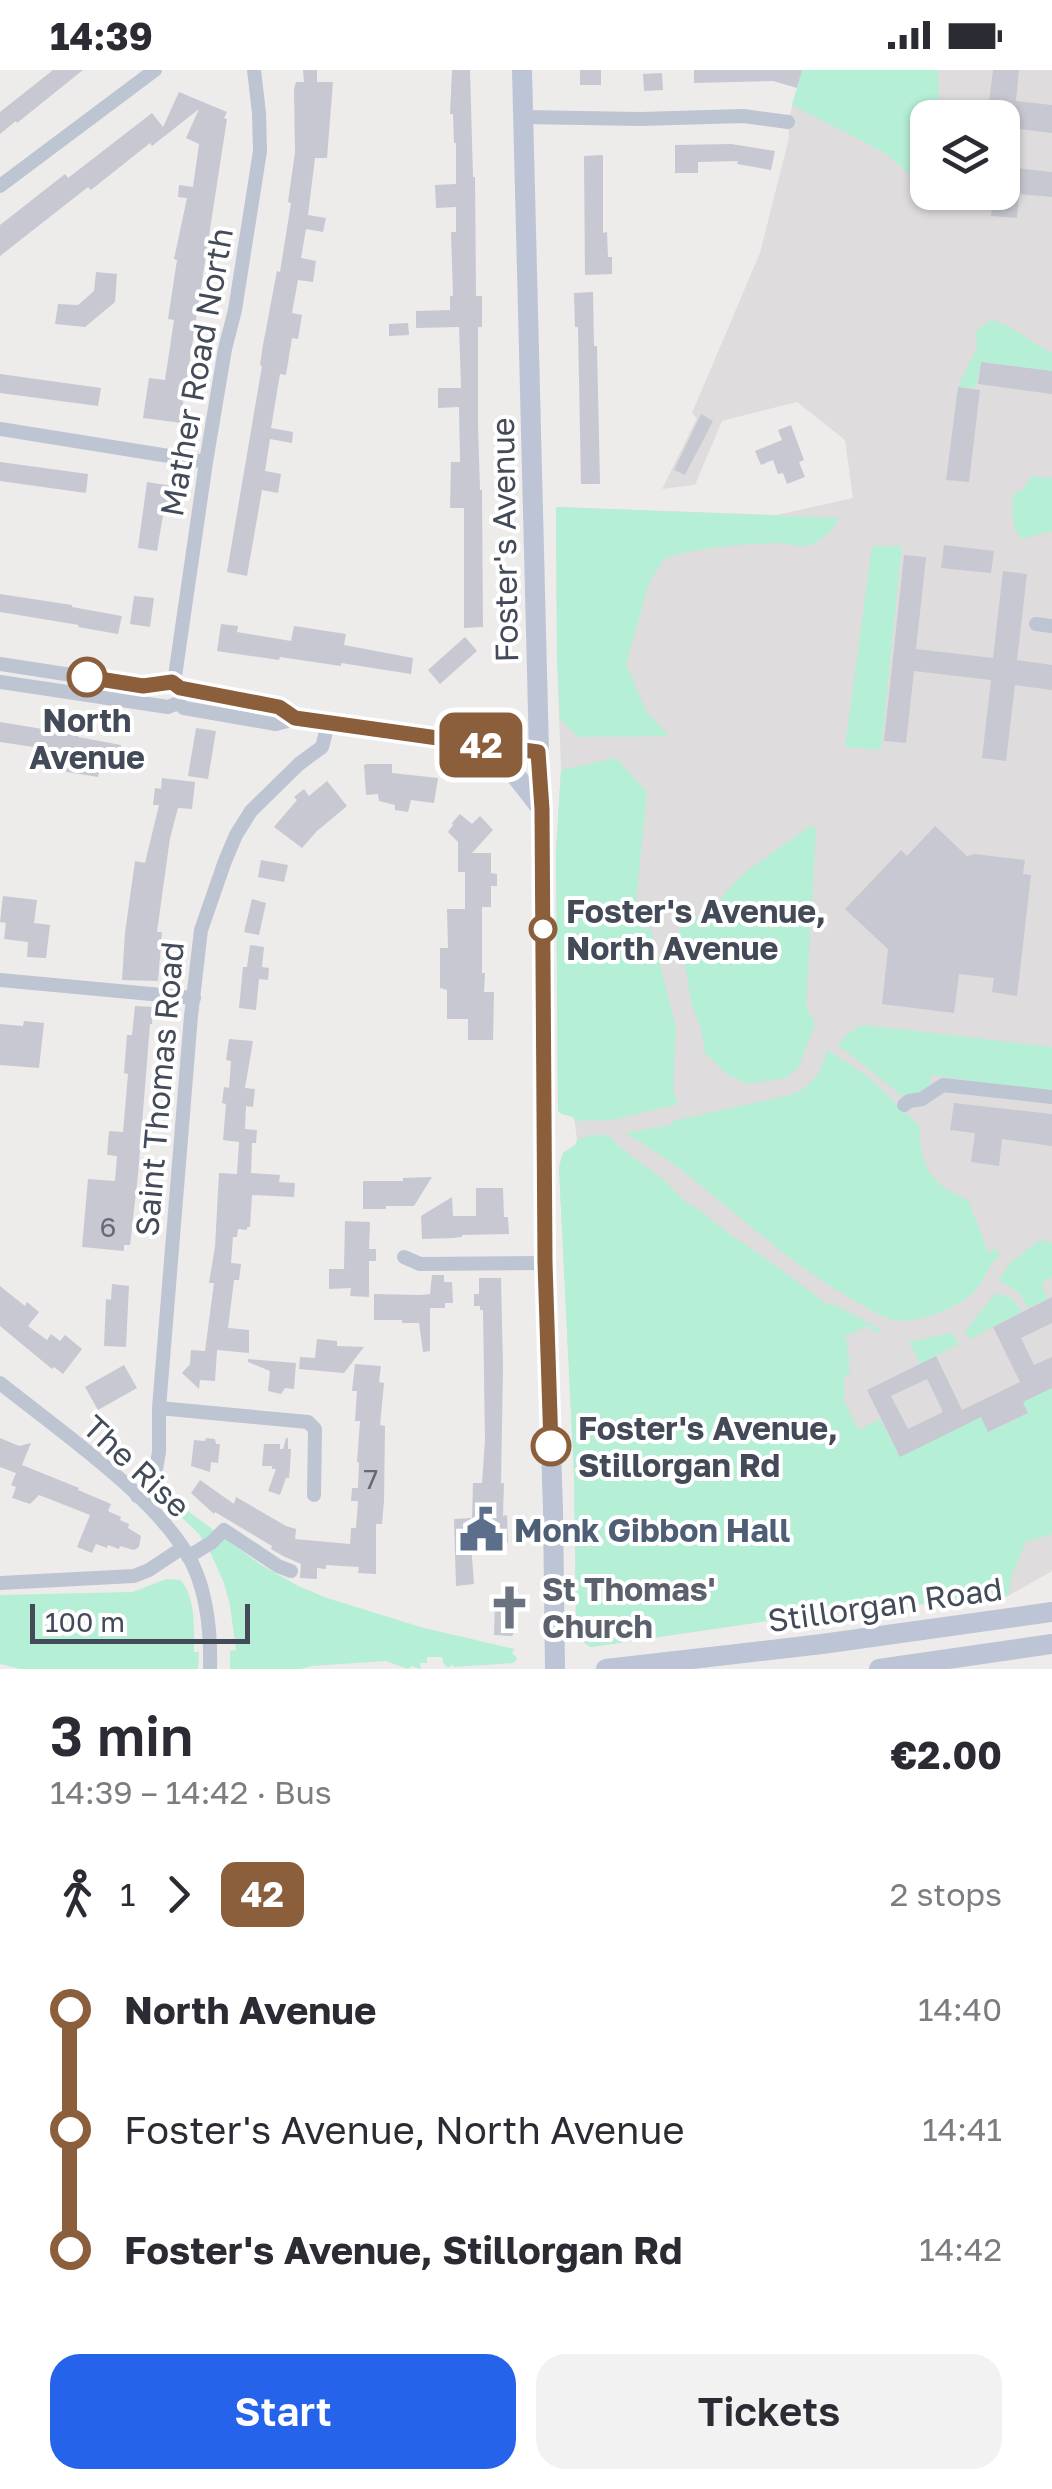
<!DOCTYPE html>
<meta charset="utf-8">
<style>
:root{--surface:#fff;--page:#f2f2f3;--text:#2b2b33;--muted:#7c7c81;--accent:#2563eb}
body{margin:0;font-family:"Golos Text",sans-serif;background:var(--page);color:var(--text);height:100vh;display:flex;flex-direction:column;font-size:38px;white-space:nowrap}
*{box-sizing:border-box;margin:0}
p{font-size:32px;color:var(--muted)}
.icon{flex:none;width:55px;height:55px;fill:none;stroke:currentColor;stroke-width:2;stroke-linecap:round;stroke-linejoin:round}
.map{position:relative;height:1599px;overflow:hidden}
.panel{display:flex;flex-direction:column;background:var(--surface);flex:1}
.panel>*{flex:none}
.badge{padding:0 20px;border-radius:15px;font-size:35px;line-height:65px}
.buttons{position:absolute;left:910px;top:30px;display:grid;gap:20px}
.buttons a{display:grid;place-items:center;width:110px;height:110px;border-radius:20px;background:var(--surface);box-shadow:0 2px 8px #0004;font-size:50px}
.scale{position:absolute;left:30px;bottom:25px;width:220px;box-sizing:border-box;padding-left:10px;border:5px solid #434b59;border-top:0;font-size:28px;line-height:35px;white-space:nowrap;color:#434b59;-webkit-text-stroke:8px #fff;paint-order:stroke}
.map>.badge{position:absolute;translate:-50% -50%;box-shadow:0 0 0 5px #fff}
.legs{display:flex;align-items:center;gap:15px;height:110px;padding:0 50px;font-size:32px}
.legs p{margin-inline-start:auto}
.summary{display:flex;align-items:center;justify-content:space-between;height:170px;padding:0 50px}
h1{font-size:55px;font-weight:600;line-height:75px}
.button{display:flex;gap:20px;margin-top:auto;padding:20px 50px}
.button a{flex:1;height:115px;border-radius:30px;background:var(--accent);color:#fff;font-size:40px;font-weight:600;line-height:115px;text-align:center}
.button a+a{background:var(--page);color:var(--text)}
ul{padding:0 50px;list-style:none}
li{display:flex;align-items:center;gap:35px;height:120px;font-size:38px}
li i{display:grid;place-items:center;width:15px;height:100%;margin:0 12px;background:currentColor}
li i::after{content:'';width:25px;height:25px;margin:-12px;border:8px solid;border-radius:50%;background:var(--surface)}
li p{margin-inline-start:auto}
li:first-child i{background:linear-gradient(#0000 50%,currentColor 0)}
li:last-child i{background:linear-gradient(currentColor 50%,#0000 0)}
.status{display:flex;justify-content:space-between;align-items:center;height:70px;padding:0 50px;background:var(--surface);direction:ltr}
.status svg{height:28px;fill:currentColor}
.map>svg:first-child{display:block}
</style>
<div class="status"><b>14:39</b><svg viewBox="0 0 49 12"><path d="M0 12V9h3v3zM5 12V6h3v6zM10 12V3h3v9zM15 12V0h3v12zM26 1h20v11H26zM47 4h2v5h-2z"/></svg></div>
<div class="map">
<svg width="1052" height="1599" viewBox="0 0 1052 1599">
<rect width="100%" height="100%" fill="#eeebeb"/>
<!-- education -->
<path fill="#dfdcdd" fill-rule="evenodd" d="M802,0H1052V1501L1008,1526L808,1545L591,1577L585,1574L578,1562L576,1547L574,1404L559,1097L563,1083L575,1075L577,1070L574,1047L562,1044L558,1041L556,782L561,700L557,588L556,437L777,445L853,428L845,370L797,332L722,351L695,415L662,419L697,348L692,343L760,183L789,68L788,52ZM928,48H1002V122H928Z"/>
<!-- green -->
<path fill="#b5efd6" d="M802,0H938L939,47L928,48L927,116H923L885,83L792,35Z
M991,250C1006,252 1036,275 1052,283V301L981,292L976,317H958L977,277L976,261Z
M1031,406L1052,408V461L1022,469C1011,458 1011,438 1014,423L1023,420Z
M556,437L840,448C833,460 820,474 805,476C795,477 784,472 774,473C737,475 701,477 665,488L649,513L626,594L646,641L669,666L578,667L560,649L557,588Z
M872,476H902L881,680L845,677Z
M616,688L647,722L634,854L651,860L676,957L673,1019L678,1034L612,1050L575,1051L573,1047L562,1044L558,1041L556,782L561,700Z
M812,755L816,760L806,936L815,954L800,993L796,1000L785,1008L746,1014L726,1003L705,983L701,959L691,932L679,858L714,838L731,816L749,799Z
M863,955L1052,977V1022L931,1005L929,1021L904,1027L838,975L848,963Z
M827,980L869,1007L920,1057C918,1096 932,1115 968,1130L988,1182L998,1179L999,1185C986,1198 982,1218 967,1228C950,1240 916,1254 895,1250C878,1247 862,1234 847,1226C767,1180 705,1108 625,1063L671,1055L673,1051L794,1024C814,1014 822,1001 827,980Z
M590,1065H609L618,1076L664,1110L684,1131L702,1142L725,1161L778,1197L828,1235L831,1233L882,1260L874,1264L869,1255L844,1267L849,1277L846,1280L851,1291L847,1294L851,1303L844,1307V1331L859,1360L880,1349L900,1386L981,1347L989,1362L1028,1343L1023,1332L1052,1318V1464L1026,1472L1012,1505L1008,1526L808,1545L591,1577C579,1571 578,1560 576,1547L574,1404L559,1097L563,1083L575,1075L577,1070Z
M1040,1170L1052,1173V1207L1041,1213L1048,1229L1028,1238L1019,1223L999,1210L1010,1193Z
M996,1223L1013,1229L1022,1242L970,1269C969,1267 966,1264 966,1262C966,1259 992,1228 996,1223Z
M952,1263L959,1274L920,1294L909,1272Z
M167,1415L173,1430L261,1495L298,1516L327,1528L424,1558L514,1579L512,1584L516,1586L517,1589L514,1593L455,1597L451,1594V1597H447L444,1594L442,1587H427V1593H420L421,1599L412,1596L408,1599L386,1591L311,1596L301,1599H230V1581L236,1580L230,1535L224,1513L212,1486L199,1464L169,1435Z
M166,1509L180,1510C196,1526 194,1560 194,1582H199L198,1599H21L0,1594V1525L133,1522Z"/>
<!-- building -->
<path fill="#c7c8d1" fill-rule="evenodd" d="M53,0H83L17,53L16,51L0,64V42Z
M303,0H317V12H333L327,88H315L308,145L326,148L323,162L306,159L301,188L316,191L313,212L298,210L292,243L302,245L298,269L292,268L286,305L280,304L271,358L293,362L292,373L270,369L265,401L281,404L278,423L262,420L247,506L227,502L262,296L260,295L263,275L277,201L280,202L291,133L288,132L295,82L294,19L296,12H304Z
M452,0H470L473,107H475L476,226H482V257H478V356L480,420H482L483,557L464,558V438H450L451,392H460L459,337L438,338V318H461L459,257L416,258V241L450,240V226H453L451,162H456V137L436,138L435,115L456,114V73H454L453,44H450Z
M580,0H601V15H580Z
M694,0H802L797,18L773,11L694,13Z
M993,0H1019L1016,31L1052,35V63L1019,59L1015,98L1052,102V127L1019,124L1017,148L991,146L993,122H1002V48H994L995,42L988,41Z
M662,3L663,20L644,21L643,4Z
M179,22L227,42L224,48L227,49L183,334L182,353L143,348L149,308L165,310L174,250L168,249L177,190L174,189L187,128L178,127L179,115L193,117L199,74L186,68L199,39L152,76L150,73L91,120L88,117L0,186V155L65,104L68,108L152,43L163,57Z
M731,74L775,81L771,100L737,94L738,91L698,92V103H675V75Z
M603,85V163L607,162L608,187H612V204L585,205L584,86Z
M96,202L117,204L115,232L85,257L55,254L58,234L78,235L94,221Z
M593,222L594,276H597L600,414H581L578,257H575L574,223Z
M408,253L409,265L389,266V254Z
M981,292L1052,301V324L978,314Z
M0,304L101,318L98,336L0,323Z
M958,317L980,320L969,412L946,410Z
M701,344L713,351L685,405L674,400Z
M791,355L804,390L799,392L805,407L787,414L783,403L778,404L773,390L761,395L755,381L782,370L778,360Z
M0,392L88,404L86,423L0,411Z
M147,412L172,416L169,434L165,433L157,481L138,478Z
M944,475L994,481L991,503L941,498Z
M904,485L926,487L916,579L993,588L1003,501L1027,504L1017,590L1052,595V620L1015,615L1006,691L982,688L991,610L914,601L906,673L884,671Z
M0,524L72,535V537L122,546L118,564L78,557L79,555L0,542Z
M134,526L154,528L150,557L130,554Z
M221,554L238,556L237,562L291,571L294,556L346,564L344,575L413,588L411,604L341,593V596L280,587L279,590L217,581Z
M465,567L477,581L440,614L428,600Z
M0,652L79,665L78,667L121,675L118,694L101,691L98,707L61,701L62,694L52,693L54,680L0,672Z
M196,658L216,661L208,709L188,706Z
M367,694H392V703L438,708L434,733L411,730L408,742L395,740V735L379,731L378,724L366,725L364,695Z
M162,708L195,712L192,739L178,738L170,768L157,862H162L158,911L122,910L125,863L135,791L145,793L159,735H153L155,718L161,719Z
M327,711L347,736L317,761L302,778L274,757L297,730L294,727L304,719L309,726Z
M460,744L472,754L480,746L493,760L472,783H491V803L497,804V816H491V837H482V903H485L484,922H494L493,970H468V949H447V920L440,918V878H448L447,839H465V802H458V772L448,762L453,755L452,753Z
M935,756L967,786L975,784L1025,790L1023,804L1031,805L1017,926L992,922L994,908L959,904L954,943L882,934L888,879L845,839L901,780L907,786Z
M261,790L288,795L284,812L258,807Z
M3,826L37,830L34,853L50,855L46,888L27,887L28,872L4,869L6,853L0,852Z
M252,829L266,833L259,865L244,862Z
M250,875L264,877L262,897L269,898L268,910L259,909L256,940L239,938L243,897H247Z
M135,936L153,937L152,954H150L138,1105L130,1175H124V1181L82,1177L88,1109L115,1111L117,1086L107,1085L109,1061L123,1062L128,1004L124,1003L127,965H132Z
M24,951L44,953L39,998L0,995V954L23,956Z
M229,969L253,971L245,1018L255,1019L253,1037L246,1036L245,1059L257,1060L256,1073H252L251,1103L280,1105L279,1112L295,1113L294,1127L252,1125L250,1157H247V1160L238,1159L237,1167H233L231,1193L241,1194L239,1210H234L228,1258L249,1260V1283L217,1280L215,1311L200,1310L199,1319L182,1303L190,1294L191,1280L205,1281L214,1213H209L215,1177L219,1103L237,1104L239,1072L223,1070L226,1034L222,1033L224,1017L229,1018L231,991L226,990Z
M954,1033L1052,1044V1076L1002,1069L999,1096L971,1092L975,1063L950,1060Z
M432,1107L414,1136H386V1139H363V1111H403V1108Z
M476,1118H503L504,1147H508L509,1164L462,1165V1167L453,1168L422,1169L421,1146L452,1127L453,1146H476Z
M345,1151L370,1152L369,1179H376V1191H369V1227L350,1226L351,1218L329,1219V1199H344Z
M432,1205H444V1212H452L453,1233H445V1238H430V1281L423,1282L419,1253H402V1250H374V1224L420,1225L430,1224Z
M479,1208H501L503,1298L501,1413H504L503,1446L507,1445L508,1472L471,1474L474,1514L456,1516L454,1449L472,1448L473,1413H482L485,1370L483,1240H480V1236H474V1224H479Z
M112,1214L129,1216L126,1277L104,1276L106,1229L111,1230Z
M0,1216L25,1236L27,1232L39,1242L28,1256L47,1270L51,1264L60,1271L65,1265L82,1279L63,1304L54,1297L52,1299L0,1256Z
M1052,1227V1253L1021,1268L1034,1295L1052,1287V1318L1023,1332L1028,1343L988,1362L981,1347L900,1387L867,1320L936,1286L962,1340L1020,1312L993,1257ZM927,1309L943,1342L908,1359L891,1326Z
M317,1269L337,1271V1276L364,1277L344,1303L299,1299L300,1287L315,1288Z
M248,1289L296,1293L294,1319L285,1318L281,1324L268,1321L270,1301L248,1292Z
M355,1294L381,1296L379,1312L384,1313L380,1355L385,1356L384,1431L382,1454H376V1504L358,1503L359,1497L326,1495V1499L317,1498V1509L300,1508L301,1494L283,1486L271,1479L272,1476L215,1442L214,1444L191,1423L200,1410L234,1434L236,1427L286,1456L296,1459L295,1469L350,1474L351,1458H356L358,1431H351L352,1418H358L359,1393L357,1392L360,1351H355L357,1321H352Z
M124,1295L137,1318L98,1340L85,1317Z
M0,1368L19,1376L31,1373L22,1395L79,1418L78,1420L111,1434L108,1441L121,1447L120,1450L129,1454L128,1458L141,1466L139,1477L134,1480L120,1476L119,1479L108,1475L107,1478L96,1474L92,1483L77,1477L90,1445L39,1425L30,1434L12,1428L16,1417L11,1415L16,1403L0,1397Z
M206,1368L215,1369L216,1374H220L218,1393L211,1392L210,1402L191,1396L194,1370L205,1371Z
M286,1368H288V1379H291L290,1397L289,1408H286L280,1425L268,1421L276,1399H272V1396H262L264,1374H280V1379H283Z
M502,1513H515V1519H517V1558L512,1566L494,1565L495,1533H500Z"/>
<g fill="none" stroke-linecap="round" stroke-linejoin="round">
<!-- street -->
<path stroke="#bdc4d2" stroke-width="14" d="M524,47L640,49L743,46L788,52
M0,116L155,0
M0,359L206,392
M1036,554L1052,556
M0,594L143,616L172,612L180,618L279,637L295,649
M0,612L168,637L178,633L184,638L276,654L295,649L539,682
M174,613L206,392L225,279L235,240L260,81L259,43L254,0
M0,910L194,928
M904,1035L909,1031L922,1029L943,1015L1052,1027
M404,1187L420,1194L545,1193
M0,1313C57,1359 159,1428 192,1493C208,1526 211,1563 210,1599
M159,1338L308,1352L315,1359L314,1425
M137,1426L156,1399L159,1382V1338L191,946L201,860L225,791L236,765L251,741L299,694L322,677L328,654
M188,1487L212,1472L224,1460L278,1496L291,1501
M0,1513L134,1506L149,1500L182,1478"/>
<!-- secondary -->
<path stroke="#bcc4d6" stroke-width="20" d="M522,0L539,682L542,739L545,1193L553,1440L555,1599
M475,675L513,702L542,739
M606,1599L822,1574L1052,1542
M879,1599L1052,1574"/>
</g>
<g fill="none" stroke-linecap="round" stroke-linejoin="round">
<defs>
<path id="line-1" d="M87,607L143,616L172,612L180,618L279,637L295,648L538,682L542,739L545,1193L551,1376"/>
</defs>
<!-- line-1 casing -->
<use href="#line-1" stroke="#fff" stroke-width="22"/>
<!-- line-1 -->
<use href="#line-1" stroke="#8b5e3c" stroke-width="15"/>
</g>
<!-- icons -->
<defs>
<symbol id="civic-bare" viewBox="-9 -9 18 18"><path d="M-.6-6.5H3V-4.5H.6V-3L4-1V1h2V6H-6V1h2V-1L-.6-3ZM-1.2 2.5V6h2.4V2.5Z" fill="#5c6f8a" stroke="#fff" stroke-width="2.5" paint-order="stroke"/></symbol>
<symbol id="church-bare" viewBox="-9 -9 18 18"><path d="M-1.2-6h2.4v3.5h3.3v2.4h-3.3V6h-2.4V-.1h-3.3v-2.4h3.3Z" fill="#6b7280" stroke="#fff" stroke-width="2.5" paint-order="stroke"/></symbol>
</defs>
<g fill-rule="evenodd">
<use href="#civic-bare" x="450" y="1428" width="63" height="63"/>
<use href="#church-bare" x="478" y="1506" width="63" height="63"/>
</g>
<!-- markers -->
<g fill="#fff" stroke="#8b5e3c" stroke-width="5">
<circle cx="87" cy="607" r="18"/>
<circle cx="543" cy="859" r="12"/>
<circle cx="551" cy="1376" r="18"/>
</g>
<g text-anchor="middle" dominant-baseline="central" stroke-width="8" stroke-linejoin="round" paint-order="stroke">
<!-- number labels -->
<g font-size="28" fill="#646a77">
<text x="108" y="1156">6</text>
<text x="371" y="1408">7</text>
</g>
<!-- street labels -->
<g font-size="32" fill="#434b59" stroke="#fff">
<text transform="translate(196 302) rotate(-80)">Mather Road North</text>
<text transform="translate(504 470) rotate(-91)">Foster's Avenue</text>
<text transform="translate(159 1019) rotate(-85)">Saint Thomas Road</text>
<text transform="translate(137 1396) rotate(43)">The Rise</text>
<text transform="translate(885 1534) rotate(-8)">Stillorgan Road</text>
</g>
<!-- stop labels -->
<g font-size="32" font-weight="bold" fill="#434b59" stroke="#fff" text-anchor="start">
<text x="87" y="650" text-anchor="middle">North<tspan x="87" dy="37">Avenue</tspan></text>
<text x="566" y="841">Foster's Avenue,<tspan x="566" dy="37">North Avenue</tspan></text>
<text x="578" y="1358">Foster's Avenue,<tspan x="578" dy="37">Stillorgan Rd</tspan></text>
</g>
<!-- service labels -->
<g font-size="32" font-weight="bold" fill="#4e5e75" stroke="#fff" text-anchor="start">
<text x="514" y="1460">Monk Gibbon Hall</text>
</g>
<!-- worship labels -->
<g font-size="32" font-weight="bold" fill="#5b616d" stroke="#fff" text-anchor="start">
<text x="542" y="1519">St Thomas'<tspan x="542" dy="37">Church</tspan></text>
</g>
</g>
</svg>
<div class="buttons">
<a><svg class="icon" aria-label="layers" viewBox="0 0 24 24"><path d="M12 4l9 5-9 5-9-5zM3 14l9 5 9-5"/></svg></a>
</div>
<div class="scale">100 m</div>
<b class="badge" style="left:481px;top:675px;background:#8b5e3c;color:#fff">42</b>
</div>
<section class="panel">
<div class="summary"><div><h1>3 min</h1><p>14:39 – 14:42 · Bus</p></div><b>€2.00</b></div>
<div class="legs"><svg class="icon" aria-label="walk" viewBox="0 0 24 24"><circle cx="13" cy="4" r="2"/><path d="M13 8l-2 6 4 7M11 14l-3 7M7 12l3-4h3l4 4"/></svg>1<svg class="icon" aria-label="forward" viewBox="0 0 24 24"><path d="M9 5l7 7-7 7"/></svg><b class="badge" style="background:#8b5e3c;color:#fff">42</b><p>2 stops</p></div>
<ul>
<li><i style="color:#8b5e3c"></i><b>North Avenue</b><p>14:40</p></li>
<li><i style="color:#8b5e3c"></i><span>Foster's Avenue, North Avenue</span><p>14:41</p></li>
<li><i style="color:#8b5e3c"></i><b>Foster's Avenue, Stillorgan Rd</b><p>14:42</p></li>
</ul>
<div class="button"><a>Start</a><a>Tickets</a></div>
</section>
